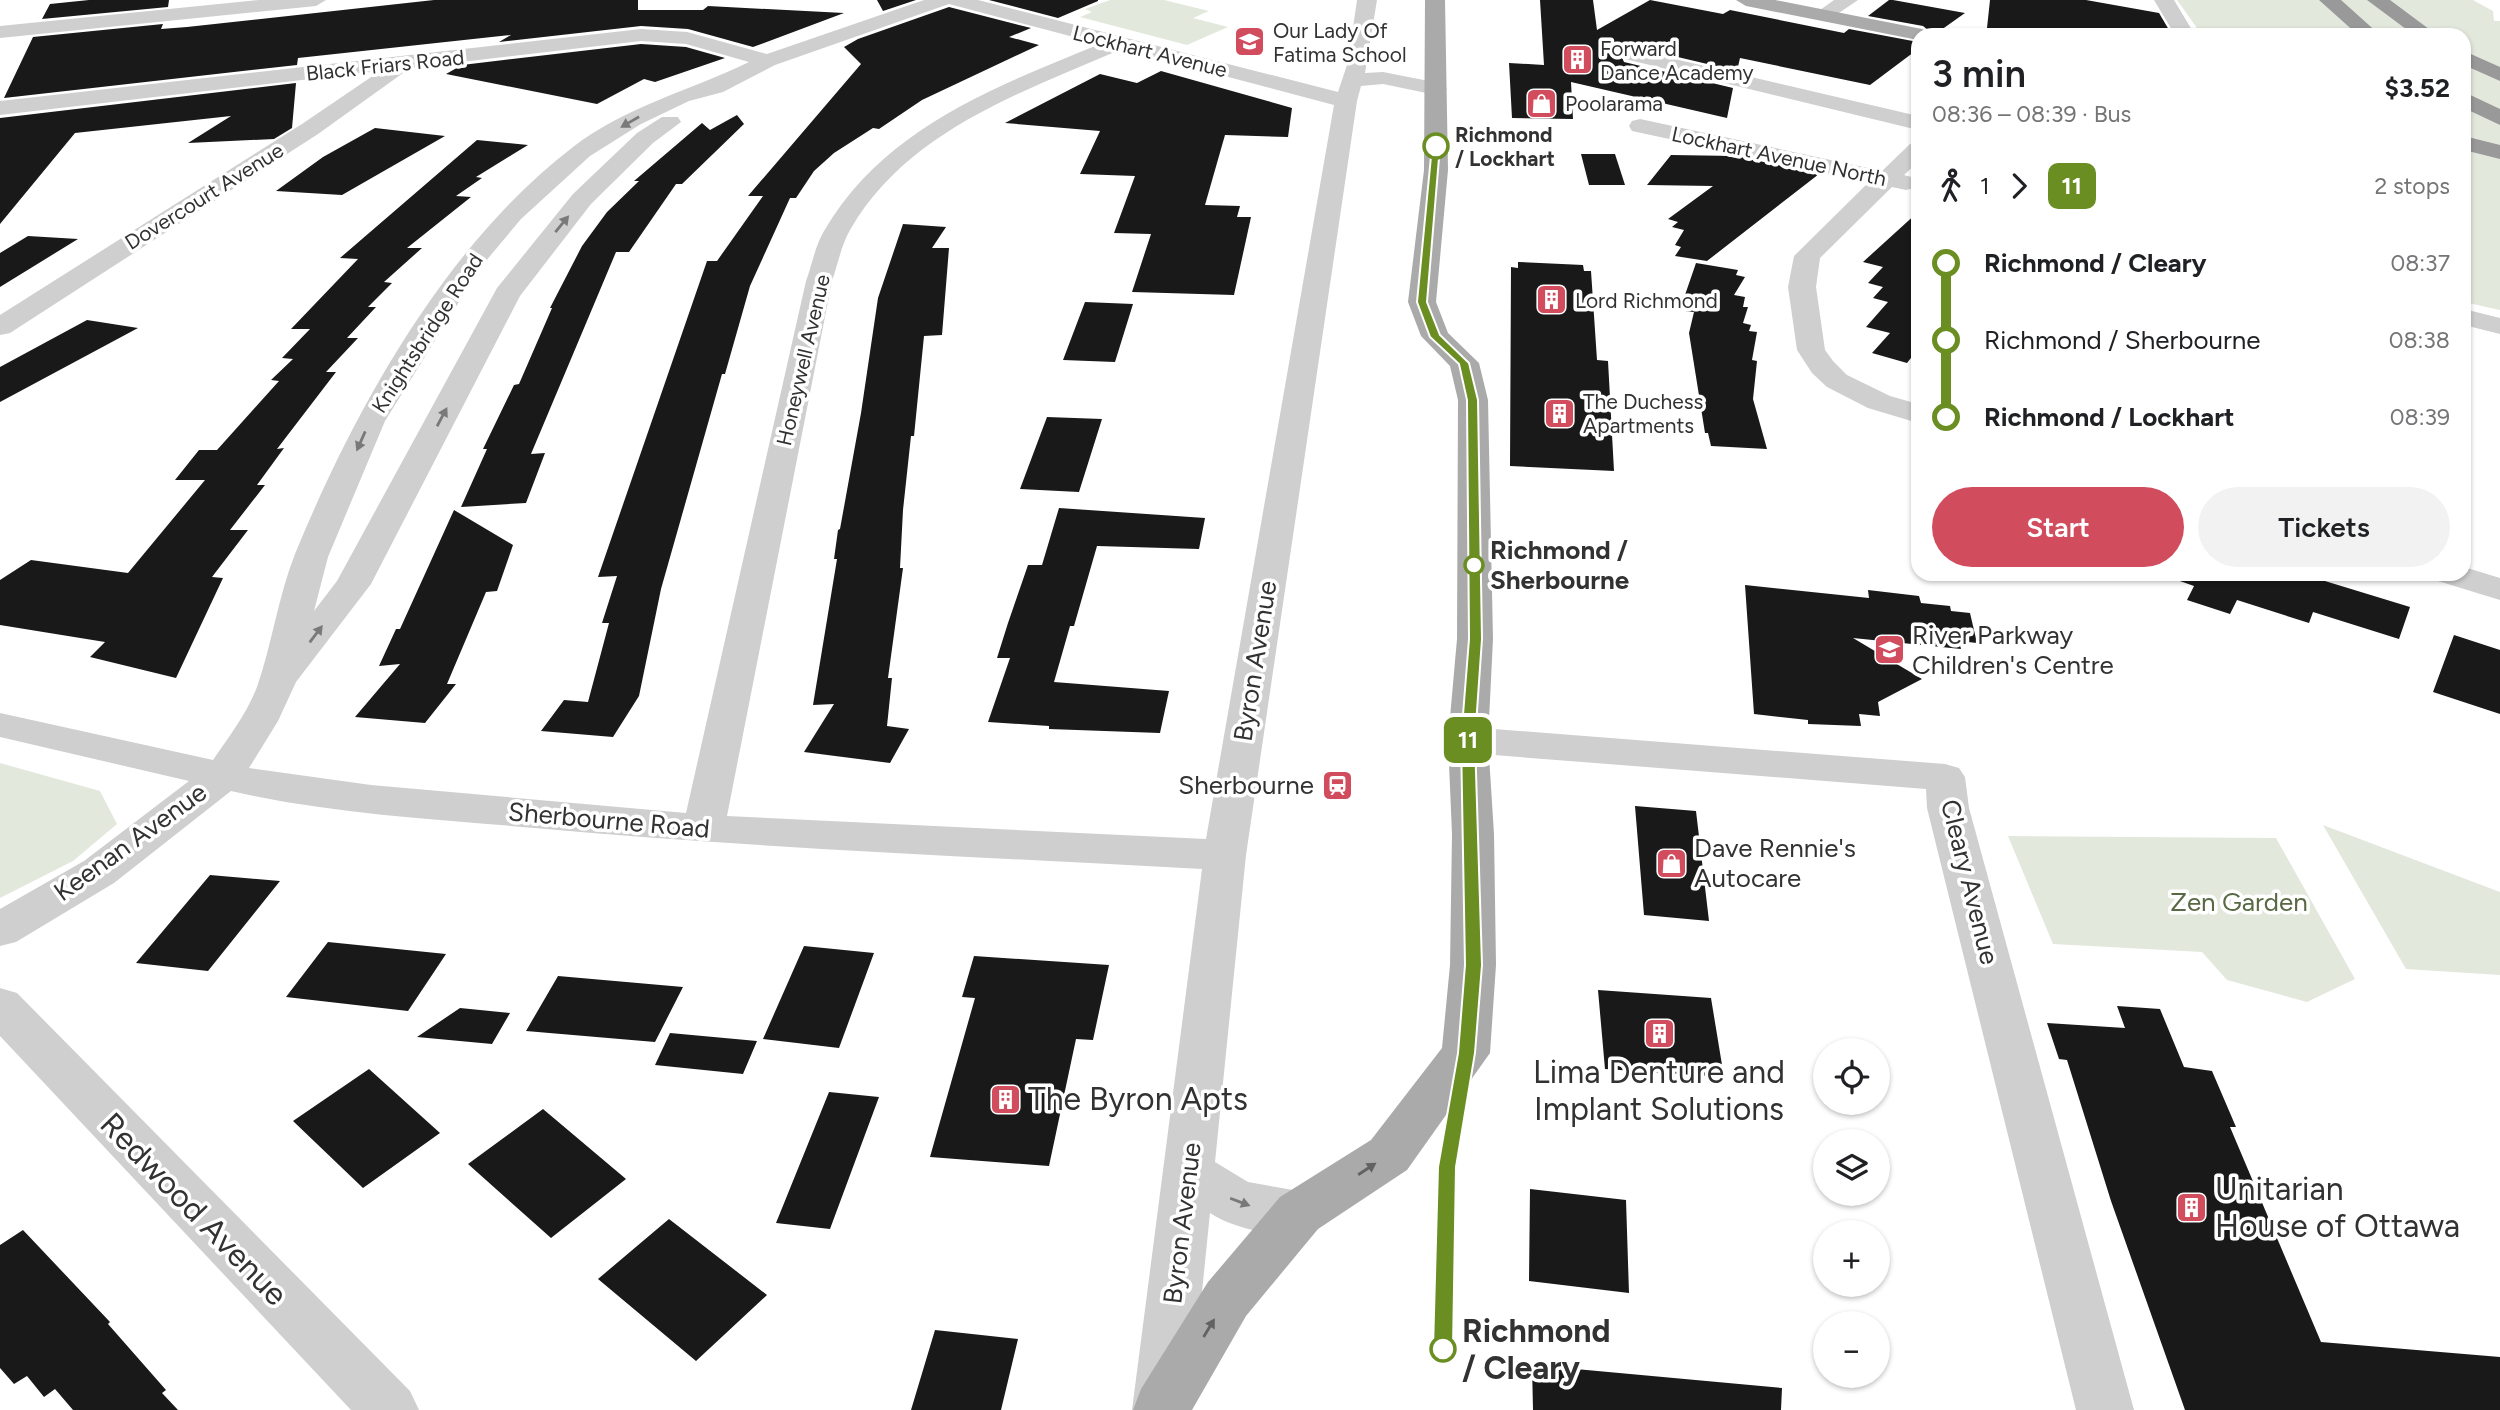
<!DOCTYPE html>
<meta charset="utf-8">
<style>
:root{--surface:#fff;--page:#f2f2f2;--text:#202124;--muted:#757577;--accent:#d14d5e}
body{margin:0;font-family:Figtree,sans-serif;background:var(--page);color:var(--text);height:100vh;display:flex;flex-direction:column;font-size:26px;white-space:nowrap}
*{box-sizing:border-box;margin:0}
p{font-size:23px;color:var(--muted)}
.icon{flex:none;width:38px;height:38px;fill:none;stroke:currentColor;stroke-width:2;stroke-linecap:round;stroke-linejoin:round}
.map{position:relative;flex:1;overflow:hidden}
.drawer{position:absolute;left:1911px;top:28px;width:560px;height:553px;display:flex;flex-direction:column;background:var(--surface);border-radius:21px;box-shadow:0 2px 5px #0004}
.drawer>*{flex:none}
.badge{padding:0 14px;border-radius:10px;font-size:24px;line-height:46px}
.fabs{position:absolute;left:1813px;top:1038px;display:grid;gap:14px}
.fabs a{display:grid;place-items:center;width:77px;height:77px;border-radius:50%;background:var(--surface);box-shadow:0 2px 5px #0004;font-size:35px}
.map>.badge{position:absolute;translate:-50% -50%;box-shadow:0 0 0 4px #fff}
.legs{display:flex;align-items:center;gap:10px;height:77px;padding:0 21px;font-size:23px}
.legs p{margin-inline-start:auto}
.summary{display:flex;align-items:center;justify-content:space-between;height:119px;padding:0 21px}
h1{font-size:38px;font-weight:600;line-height:52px}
.button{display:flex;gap:14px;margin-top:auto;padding:14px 21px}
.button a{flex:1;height:80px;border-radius:42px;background:var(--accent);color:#fff;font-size:28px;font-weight:600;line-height:80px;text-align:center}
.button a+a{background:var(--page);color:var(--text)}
ul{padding:0 21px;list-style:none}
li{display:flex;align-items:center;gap:24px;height:77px;font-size:26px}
li i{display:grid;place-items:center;width:10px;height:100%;margin:0 9px;background:currentColor}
li i::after{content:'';width:18px;height:18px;margin:-9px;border:5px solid;border-radius:50%;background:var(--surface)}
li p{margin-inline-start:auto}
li:first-child i{background:linear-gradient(#0000 50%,currentColor 0)}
li:last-child i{background:linear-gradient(currentColor 50%,#0000 0)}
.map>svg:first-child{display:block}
</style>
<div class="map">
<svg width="2500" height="1410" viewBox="0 0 2500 1410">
<rect width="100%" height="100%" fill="#fff"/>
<!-- green -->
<path fill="#e3e8dd" d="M1110,0H1164L1209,11L1193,18L1228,27L1187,45L1080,17L1092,12L1085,9Z
M2177,0H2473L2493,11L2494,21H2500V310L2464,302V35H2202Z
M0,763L100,791L117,824L73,861L0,898Z
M2323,825L2500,892V975L2406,969Z
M2008,836L2276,838L2355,979L2307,1002L2227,980L2202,952L2053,944Z"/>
<!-- building -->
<path fill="#191919" d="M89,0H169L168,7L42,19L50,4Z
M434,0H638V10H703L708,6L844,13L753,47L688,29L641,26L499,42L511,35L298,58L297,65L4,98L33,37L163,24L161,29L187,27Z
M877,0H916L883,11Z
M989,0H1098V1L1058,18Z
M1540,0H1593L1597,30L1650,0L1723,14L1730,10L1844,33L1849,29L1918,42V49L1870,85L1740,58L1737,71L1631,46L1620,53L1624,62L1733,88L1727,118L1571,82L1573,119L1512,118L1509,63L1544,65Z
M1889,0H1893L1965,13L1934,35L1923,26L1868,16Z
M1990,0H2086L2159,13L2172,35H2021L1987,28Z
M949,7L1031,28L1009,37L1039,45L922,100L879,129L873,128L834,153L814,171L796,198H790L750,286L725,374H722L661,589L639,696L613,737L541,731L564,700L588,702L609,623H602L617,576L598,577L707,261H717L763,196H748L861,64L844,47L858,39Z
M641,44L686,47L725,58L655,82L644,79L597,104L446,74L462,65Z
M1161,71L1292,108L1288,137L1225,135L1205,205L1240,206L1237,217H1251L1234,295L1132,292L1151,234L1114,233L1135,176L1080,174L1100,131L1005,123L1100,74L1137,83Z
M296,83L292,128L274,139L188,143L231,116L75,133L0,224V118Z
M737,115L744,124L682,184H676L629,252H616L531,454L545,453L526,503L461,507L487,449H483L514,385L519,384L552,308H550L582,246L607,212L639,181H634L702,123L710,130Z
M375,128L445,136L342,195L276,191L323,157Z
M477,140L528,145L476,177L482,178L456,196L471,197L407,248H422L384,282L392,283L368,307H376L347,338H358L326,372H336L277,449L284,448L257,485H265L230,530H248L212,577L223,578L176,678L90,657L105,642L0,625V580L31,560L128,573L205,480H175L199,450H217L279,381L271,380L293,359L282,358L310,329H291L358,259L340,258Z
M1581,154H1615L1625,185H1589Z
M1671,155L1736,156L1819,174L1707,261L1675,256L1681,247L1675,245L1684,230L1672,227L1678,222L1668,219L1713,186L1647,185Z
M1918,212V349L1907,363L1872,353L1890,333L1866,327L1888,302L1873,298L1883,287L1868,283L1883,267L1863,262Z
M903,224L946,227L932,248H949L942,335L924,336L914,436H911L903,510L900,568H903L888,678H892L887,726L909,729L890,763L804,752L834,704L813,705L837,559H834L838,530L840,529L861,413L878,298Z
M28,236L78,239L0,287V253Z
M1518,262L1583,265L1584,271H1591L1597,360L1608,361L1614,471L1510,466L1511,267L1518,268Z
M1696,263L1738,270L1736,275L1745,277L1734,295L1745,297L1743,307H1748L1743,323L1751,325L1749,331L1757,332L1752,360L1757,361L1753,399L1767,449L1711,446L1708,433H1705L1689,333L1694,312L1685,311L1687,296L1685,295Z
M1085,302L1133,304L1115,362L1063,360Z
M87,320L138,328L0,402V367Z
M1047,417L1102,419L1079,492L1020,489Z
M1059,508L1205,518L1199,549L1097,546L1074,626H1070L1054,682L1169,691L1160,733L1049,729V726L988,722L1010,658H997L1008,623L1028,565H1042Z
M454,510L513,545L497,591L486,592L447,684H456L425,723L355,717L400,664L379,666L396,629H400Z
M2178,574H2302L2410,607L2399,639L2313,612L2309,623L2237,600L2230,614L2187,600L2194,586L2177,580Z
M1745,585L1869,598L1868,590L1919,596L1921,603L1950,606L1951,611L1970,613L1977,643L1959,641L1961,649L1853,638L1922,679L1878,702L1880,716L1859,714L1861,726L1808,724V720L1754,714Z
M2454,635L2500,650V714L2433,692Z
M1635,806L1696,811L1709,921L1644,915Z
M210,875L280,881L208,971L136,963Z
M328,942L446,954L408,1011L286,997Z
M804,946L874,953L839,1048L763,1039Z
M974,956L1109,965L1093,1040L1076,1039L1049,1166L930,1157L975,998L962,997Z
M558,976L683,987L655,1042L526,1031Z
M1598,990L1711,998L1724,1077L1605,1069Z
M2117,1006L2160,1009L2184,1067L2212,1071L2236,1127H2230L2321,1342L2500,1357V1410H2185L2111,1201L2067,1060L2059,1059L2047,1023L2125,1028Z
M460,1008L510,1013L492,1044L417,1037Z
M670,1033L757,1041L743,1074L655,1065Z
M369,1069L440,1133L363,1188L293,1121Z
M829,1092L879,1097L830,1229L776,1223Z
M543,1109L626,1179L551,1238L468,1164Z
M1530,1189L1626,1200L1629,1293L1529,1281Z
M669,1219L767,1295L696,1361L598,1279Z
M23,1230L110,1322L108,1324L166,1390L162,1393L178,1410H73L55,1389L44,1397L27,1376L14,1384L0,1368V1245Z
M935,1330L1018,1339L1001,1410H911Z
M1532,1365L1782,1388L1781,1410H1533Z"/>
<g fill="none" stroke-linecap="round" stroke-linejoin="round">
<!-- minor -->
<path fill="#cfcfcf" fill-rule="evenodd" d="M259,0H326L316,6L0,38V26Z
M924,0H978L1338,92L1348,62L1357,0H1377L1365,73L1383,72L1444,84L1447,89L1436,95L1383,84L1361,86L1357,101L1246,855L1215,1162L1248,1182L1299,1191L1318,1197L1325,1213L1318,1229C1287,1240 1237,1231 1210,1213L1190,1410H1132L1202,869C980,857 757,848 535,828C434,819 330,814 231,791L114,883L16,942L0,946V909L84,861L189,781L0,737V713L213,760C229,737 247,713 257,687C272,644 278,597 295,554C355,408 446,244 573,147C626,106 690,91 749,62L686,44L641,41L410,68L318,134L10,333L0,335V315L302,124L380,71L0,115V101L641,29L687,32L767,54ZM949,4L1100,44C995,87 884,128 824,231C815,246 812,265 806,281L686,813L371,785L249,768L278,721L296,682L371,584L520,296L591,204L653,143L681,122L678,117H662L637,133L573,194L497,288L337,581L314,611L328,557L385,421L480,268L521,219L590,156L641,124L689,101L723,92L775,65ZM1122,49L1334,105L1206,839L727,816L832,281C838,264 841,246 850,230C907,131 1022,92 1122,49Z
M1834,0H1858L1830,19H1816L1813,15Z
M2154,0H2174L2195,35H2175Z
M1632,49L1918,116V130L1625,59L1622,55L1625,51Z
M1640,119L1882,171L1910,144L1918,142V162L1904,175L1915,178L1918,183L1915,188L1906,190L1892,187L1820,258L1816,287L1825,350L1833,361L1847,375L1890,396L1918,404V423L1868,408L1827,387L1812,373L1797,350L1788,287L1794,256L1869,182L1632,131L1629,126L1632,121Z
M2464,309L2500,318V334L2464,325Z
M2464,567L2500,578V600L2438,581L2433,574H2464Z
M1468,727L1945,764L1959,768L1965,777L1969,808L2134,1410H2076L1927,808L1926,789L1468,753L1454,749L1448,740L1454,731Z
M0,988L17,993L410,1391L419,1410H351L0,1036Z"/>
<!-- major -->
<path fill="#aaa" fill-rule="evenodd" d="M1425,0H1445L1448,170L1436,302L1448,333L1479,363L1488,400L1493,639L1488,740L1494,834L1496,965L1490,1053L1407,1170L1318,1229L1246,1316L1192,1410H1133L1141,1389L1208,1282L1280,1197L1371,1140L1442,1048L1450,965L1452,834L1448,740L1457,639L1458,400L1450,366L1421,336L1408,302L1424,170Z
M1736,0H1775L1922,29L1932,35H1918V40L1746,6Z"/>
<!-- highway -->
<path fill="#999" fill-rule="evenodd" d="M2319,0H2341L2380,35H2358Z
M2367,0H2390L2437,35H2414Z
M2464,51L2500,67V81L2464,65Z
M2464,92L2500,109V125L2464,108Z
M2464,136L2500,145V159L2464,150Z"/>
</g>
<!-- one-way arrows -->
<defs><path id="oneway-solid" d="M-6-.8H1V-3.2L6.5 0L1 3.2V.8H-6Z" transform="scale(1.75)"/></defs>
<g fill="#797979">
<use href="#oneway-solid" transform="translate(630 122) rotate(150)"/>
<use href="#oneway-solid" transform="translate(562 224) rotate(-51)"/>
<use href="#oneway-solid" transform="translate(442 417) rotate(-62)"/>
<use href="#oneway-solid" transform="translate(361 441) rotate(114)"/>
<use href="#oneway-solid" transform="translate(316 634) rotate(-53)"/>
<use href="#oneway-solid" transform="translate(1240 1202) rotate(21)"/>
</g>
<g fill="#626262">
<use href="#oneway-solid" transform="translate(1367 1169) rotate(-33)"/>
<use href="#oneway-solid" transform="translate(1209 1328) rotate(-59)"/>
</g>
<!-- line-1 -->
<path fill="#6b8e23" stroke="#fff" stroke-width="2" d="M1436,144L1440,146L1427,302L1440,335L1469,363L1478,400L1482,639L1475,740L1482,965L1475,1053L1456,1167L1453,1349L1450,1355L1443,1358L1436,1355L1433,1349L1438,1167L1458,1053L1465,965L1461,740L1469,639L1467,400L1459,364L1430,337L1417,302L1432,146Z"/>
<!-- icons -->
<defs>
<symbol id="school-square" viewBox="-11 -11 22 22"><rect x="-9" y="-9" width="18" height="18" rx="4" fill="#d14d5e" stroke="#fff"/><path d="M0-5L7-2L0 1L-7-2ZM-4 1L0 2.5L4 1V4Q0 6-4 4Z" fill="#fff"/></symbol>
<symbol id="building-square" viewBox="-11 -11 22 22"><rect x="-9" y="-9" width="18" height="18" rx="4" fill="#d14d5e" stroke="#fff"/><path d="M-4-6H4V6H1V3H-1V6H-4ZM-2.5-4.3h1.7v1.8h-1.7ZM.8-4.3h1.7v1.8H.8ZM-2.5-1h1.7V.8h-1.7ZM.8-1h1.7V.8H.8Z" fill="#fff"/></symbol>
<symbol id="shop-square" viewBox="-11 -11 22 22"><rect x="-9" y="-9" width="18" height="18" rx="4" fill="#d14d5e" stroke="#fff"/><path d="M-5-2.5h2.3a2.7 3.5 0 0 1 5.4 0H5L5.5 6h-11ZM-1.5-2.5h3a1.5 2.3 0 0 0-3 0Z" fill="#fff"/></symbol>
<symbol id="station-square" viewBox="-11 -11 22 22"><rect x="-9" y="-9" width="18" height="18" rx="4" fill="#d14d5e" stroke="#fff"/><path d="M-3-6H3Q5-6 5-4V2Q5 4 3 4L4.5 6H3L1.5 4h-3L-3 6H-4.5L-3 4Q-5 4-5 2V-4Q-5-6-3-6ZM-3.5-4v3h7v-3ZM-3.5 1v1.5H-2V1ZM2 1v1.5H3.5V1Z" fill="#fff"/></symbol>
</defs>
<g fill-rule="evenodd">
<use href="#school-square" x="1232" y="24" width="35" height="35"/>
<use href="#building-square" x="1560" y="42" width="35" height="35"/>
<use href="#shop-square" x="1524" y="86" width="35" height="35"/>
<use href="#building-square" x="1534" y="282" width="35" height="35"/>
<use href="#building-square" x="1542" y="396" width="35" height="35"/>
<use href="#school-square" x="1872" y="632" width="35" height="35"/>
<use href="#station-square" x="1320" y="768" width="35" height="35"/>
<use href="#shop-square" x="1654" y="846" width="35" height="35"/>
<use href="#building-square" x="1642" y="1016" width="35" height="35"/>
<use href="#building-square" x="988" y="1082" width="35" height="35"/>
<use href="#building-square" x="2174" y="1190" width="35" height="35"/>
</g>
<!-- markers -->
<g fill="#fff" stroke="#6b8e23" stroke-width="3.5">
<circle cx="1436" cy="146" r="12"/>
<circle cx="1474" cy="565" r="9"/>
<circle cx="1443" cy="1349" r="12"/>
</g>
<g text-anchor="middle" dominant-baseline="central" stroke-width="7" stroke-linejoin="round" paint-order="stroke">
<!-- far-poi labels -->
<g font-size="21" fill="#323232" stroke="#fff" text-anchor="start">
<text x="1273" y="30">Our Lady Of<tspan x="1273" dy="24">Fatima School</tspan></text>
<text x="1600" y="48">Forward<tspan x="1600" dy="24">Dance Academy</tspan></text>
<text x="1565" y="103">Poolarama</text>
<text x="1575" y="300">Lord Richmond</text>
<text x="1583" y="401">The Duchess<tspan x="1583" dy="24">Apartments</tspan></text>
</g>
<!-- far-street labels -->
<g font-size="21" fill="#323232" stroke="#fff">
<text transform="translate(1150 51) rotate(14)">Lockhart Avenue</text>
<text transform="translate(385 65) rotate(-6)">Black Friars Road</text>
<text transform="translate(1779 156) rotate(12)">Lockhart Avenue North</text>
<text transform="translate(204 196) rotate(-32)">Dovercourt Avenue</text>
<text transform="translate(427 333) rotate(-57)">Knightsbridge Road</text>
<text transform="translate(803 360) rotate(-77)">Honeywell Avenue</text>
</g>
<!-- far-stop labels -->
<g font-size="21" font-weight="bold" fill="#323232" stroke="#fff" text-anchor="start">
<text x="1455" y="134">Richmond<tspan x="1455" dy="24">/ Lockhart</tspan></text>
</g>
<!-- stop labels -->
<g font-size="26" font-weight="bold" fill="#323232" stroke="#fff" text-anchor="start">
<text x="1490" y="550">Richmond /<tspan x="1490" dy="30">Sherbourne</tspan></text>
</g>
<!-- poi labels -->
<g font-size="26" fill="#323232" stroke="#fff" text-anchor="start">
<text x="1912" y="635">River Parkway<tspan x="1912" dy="30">Children's Centre</tspan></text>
<text x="1314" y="785" text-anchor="end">Sherbourne</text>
<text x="1694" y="848">Dave Rennie's<tspan x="1694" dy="30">Autocare</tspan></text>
</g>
<!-- street labels -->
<g font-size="26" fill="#323232" stroke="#fff">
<text transform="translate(1255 661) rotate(-81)">Byron Avenue</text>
<text transform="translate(609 820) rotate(5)">Sherbourne Road</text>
<text transform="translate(130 842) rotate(-36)">Keenan Avenue</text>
<text transform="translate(1970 882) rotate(76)">Cleary Avenue</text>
<text transform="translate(1182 1223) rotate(-83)">Byron Avenue</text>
</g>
<!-- park labels -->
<g font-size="26" fill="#586944" stroke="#fff">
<text x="2239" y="902">Zen Garden</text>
</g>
<!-- near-poi labels -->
<g font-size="32" fill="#323232" stroke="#fff" text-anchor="start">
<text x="1659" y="1072" text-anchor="middle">Lima Denture and<tspan x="1659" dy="37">Implant Solutions</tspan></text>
<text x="1028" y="1099">The Byron Apts</text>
<text x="2215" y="1189">Unitarian<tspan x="2215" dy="37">House of Ottawa</tspan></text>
</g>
<!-- near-street labels -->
<g font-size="32" fill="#323232" stroke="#fff">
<text transform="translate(194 1209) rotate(46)">Redwood Avenue</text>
</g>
<!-- near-stop labels -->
<g font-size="32" font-weight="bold" fill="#323232" stroke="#fff" text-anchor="start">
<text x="1462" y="1331">Richmond<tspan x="1462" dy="37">/ Cleary</tspan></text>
</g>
</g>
</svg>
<div class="fabs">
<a><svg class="icon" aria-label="locate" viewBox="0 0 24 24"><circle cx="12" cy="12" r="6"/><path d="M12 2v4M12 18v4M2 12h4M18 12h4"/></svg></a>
<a><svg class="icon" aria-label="layers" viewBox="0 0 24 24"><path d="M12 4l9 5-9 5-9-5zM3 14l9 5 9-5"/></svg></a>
<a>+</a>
<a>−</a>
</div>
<b class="badge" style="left:1468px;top:740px;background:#6b8e23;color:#fff">11</b>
<section class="drawer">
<div class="summary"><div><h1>3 min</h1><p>08:36 – 08:39 · Bus</p></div><b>$3.52</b></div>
<div class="legs"><svg class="icon" aria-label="walk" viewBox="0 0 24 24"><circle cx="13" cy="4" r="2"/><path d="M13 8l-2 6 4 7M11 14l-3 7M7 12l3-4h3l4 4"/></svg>1<svg class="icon" aria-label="forward" viewBox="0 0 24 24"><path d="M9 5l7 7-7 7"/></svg><b class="badge" style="background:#6b8e23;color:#fff">11</b><p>2 stops</p></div>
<ul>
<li><i style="color:#6b8e23"></i><b>Richmond / Cleary</b><p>08:37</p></li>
<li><i style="color:#6b8e23"></i><span>Richmond / Sherbourne</span><p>08:38</p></li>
<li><i style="color:#6b8e23"></i><b>Richmond / Lockhart</b><p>08:39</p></li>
</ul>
<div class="button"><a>Start</a><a>Tickets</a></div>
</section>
</div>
